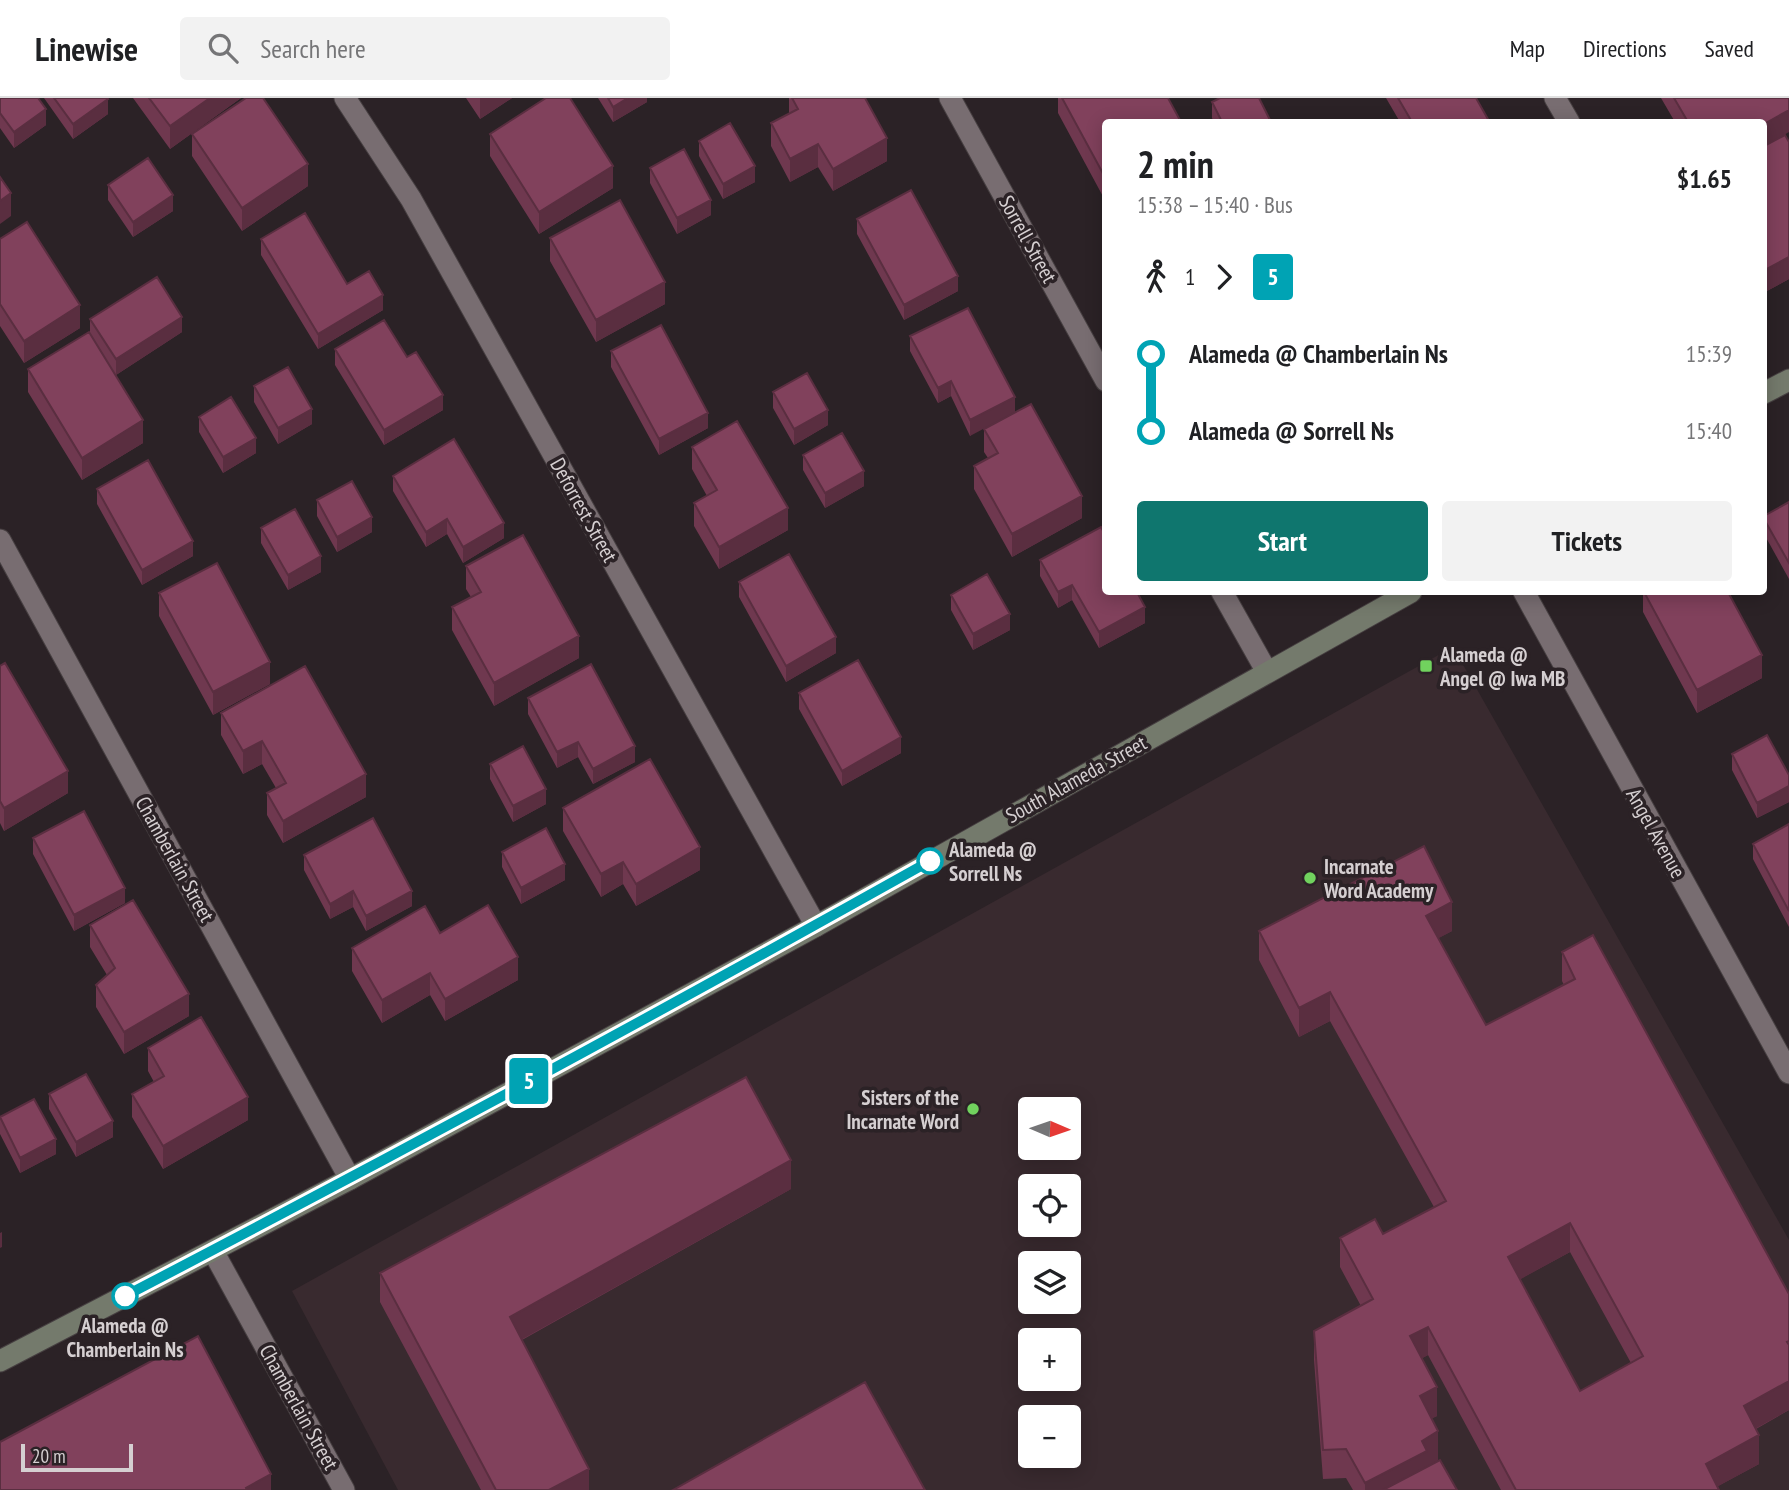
<!DOCTYPE html>
<meta charset="utf-8">
<style>
:root{--surface:#fff;--page:#f2f2f2;--text:#202124;--muted:#757577;--line:#e0e0e0;--accent:#0f766e}
body{margin:0;font-family:"PT Sans Narrow",sans-serif;background:var(--page);color:var(--text);height:100vh;display:flex;flex-direction:column;font-size:26px;white-space:nowrap}
*{box-sizing:border-box;margin:0}
p{font-size:23px;color:var(--muted)}
.icon{flex:none;width:38px;height:38px;fill:none;stroke:currentColor;stroke-width:2;stroke-linecap:round;stroke-linejoin:round}
.map{position:relative;flex:1;overflow:hidden}
.drawer{position:absolute;left:1102px;top:21px;width:665px;height:476px;display:flex;flex-direction:column;background:var(--surface);border-radius:7px;box-shadow:0 4px 18px #0003}
.drawer>*{flex:none}
.badge{padding:0 14px;border-radius:5px;font-size:24px;line-height:46px}
.needle{width:46px;rotate:92deg}
.buttons{position:absolute;left:1018px;top:999px;display:grid;gap:14px}
.buttons a{display:grid;place-items:center;width:63px;height:63px;border-radius:7px;background:var(--surface);box-shadow:0 4px 18px #0003;font-size:35px}
.scale{position:absolute;left:21px;bottom:18px;width:112px;box-sizing:border-box;padding-left:7px;border:4px solid #d5cfd1;border-top:0;font-size:19px;line-height:24px;white-space:nowrap;color:#d5cfd1;-webkit-text-stroke:5px #2b2226;paint-order:stroke}
.map>.badge{position:absolute;translate:-50% -50%;box-shadow:0 0 0 4px #fff}
.legs{display:flex;align-items:center;gap:10px;height:77px;padding:0 35px;font-size:23px}
.legs p{margin-inline-start:auto}
.summary{display:flex;align-items:center;justify-content:space-between;height:119px;padding:0 35px}
h1{font-size:38px;font-weight:800;line-height:52px}
.cta{display:flex;gap:14px;margin-top:auto;padding:14px 35px}
.cta a{flex:1;height:80px;border-radius:7px;background:var(--accent);color:#fff;font-size:28px;font-weight:800;line-height:80px;text-align:center}
.cta a+a{background:var(--page);color:var(--text)}
ul{padding:0 35px;list-style:none}
li{display:flex;align-items:center;gap:24px;height:77px;font-size:26px}
li i{display:grid;place-items:center;width:10px;height:100%;margin:0 9px;background:currentColor}
li i::after{content:'';width:18px;height:18px;margin:-9px;border:5px solid;border-radius:50%;background:var(--surface)}
li p{margin-inline-start:auto}
li:first-child i{background:linear-gradient(#0000 50%,currentColor 0)}
li:last-child i{background:linear-gradient(currentColor 50%,#0000 0)}
header{display:flex;align-items:center;gap:42px;box-sizing:border-box;height:98px;padding:0 35px;background:var(--surface);border-bottom:2px solid var(--line)}
header strong{font-size:33px}
nav{display:flex;gap:38px;margin-inline-start:auto;font-size:24px}
.search{width:490px;height:63px;background:var(--page);display:flex;align-items:center;gap:18px;box-sizing:border-box;padding:0 24px;border-radius:7px;color:var(--muted);font-size:26px}
.map>svg:first-child{display:block}
</style>
<header>
<strong>Linewise</strong>
<div class="search"><svg class="icon" aria-label="search" viewBox="0 0 24 24"><circle cx="10" cy="10" r="6"/><path d="M15 15l6 6"/></svg>Search here</div>
<nav><a>Map</a><a>Directions</a><a>Saved</a></nav>
</header>
<div class="map">
<svg width="1789" height="1392" viewBox="0 0 1789 1392">
<rect width="100%" height="100%" fill="#2b2226"/>
<!-- built -->
<path fill="#392a2f" fill-rule="evenodd" d="M1453,549L1789,1142V1392H398L292,1193ZM1031,1012H1069V1050H1031ZM1031,1088H1069V1127H1031ZM1031,1166H1069V1204H1031ZM1031,1242H1069V1281H1031ZM1031,1320H1069V1358H1031Z"/>
<g fill="none" stroke-linecap="round" stroke-linejoin="round">
<defs>
<path id="street" d="M345,0L411,101L816,828
M950,0L1106,283
M1555,0L1569,24
M0,442L350,1081
M1222,494L1267,574
M1524,494L1789,975
M213,1153L344,1392"/>
<path id="secondary" d="M1764,295L1789,282
M0,1263L350,1081L816,828L1411,494"/>
</defs>
<!-- street casing -->
<use href="#street" stroke="#463f41" stroke-width="23"/>
<!-- secondary casing -->
<use href="#secondary" stroke="#463f41" stroke-width="23"/>
<!-- street -->
<use href="#street" stroke="#786d71" stroke-width="21"/>
<!-- secondary -->
<use href="#secondary" stroke="#747a6c" stroke-width="21"/>
</g>
<!-- wall -->
<path fill="#6f384f" fill-rule="evenodd" d="M0,0L46,27L14,50L0,30Z
M44,0H107L108,16L73,41Z
M133,0H241L170,51Z
M466,0H512L480,21Z
M598,0H647V4L613,24Z
M789,0H865L887,63L833,93L818,69L790,84L771,48V25L789,16Z
M1058,0H1168L1106,24V104L1058,15Z
M1386,0H1476L1489,24H1400Z
M1661,0H1789L1785,37L1789,44V181L1765,194L1764,193V24H1675Z
M1212,4L1271,24H1214L1212,20Z
M192,36L308,88L242,133L192,58Z
M490,36L613,90L539,136L490,58Z
M699,43L755,84L723,101L699,58Z
M650,70L711,117L677,136L650,85Z
M108,87L173,113L133,139L108,102Z
M857,121L958,193L904,222L857,136Z
M550,140L665,206L596,244L550,163Z
M0,141L80,230L24,265L0,228Z
M261,141L347,186L383,212L318,251L261,157Z
M90,221L182,234L116,277L143,345L82,382L28,294V271L90,236Z
M910,238L1015,299L970,338L951,298L938,305L910,253Z
M335,251L407,259L443,312L384,347L335,267Z
M611,253L708,330L659,357L611,269Z
M254,288L312,326L278,346L254,304Z
M773,294L828,327L794,347L773,310Z
M199,319L256,355L223,375L199,334Z
M984,331L1082,420L1012,459L974,391V368L988,360L984,354Z
M692,349L788,432L719,471L694,428V405L707,398L692,371Z
M803,357L864,388L825,410L803,372Z
M393,378L504,440L463,465L447,436L426,449L393,393Z
M97,391L193,458L142,487L97,406Z
M317,402L372,434L337,454L317,418Z
M1789,404V481L1764,436V418Z
M261,430L321,474L288,492L261,445Z
M1040,462L1145,525L1099,550L1072,502L1058,510L1040,478Z
M466,468L579,560L494,608L452,532V509L471,499L466,491Z
M739,484L836,555L786,584L739,499Z
M1643,494H1728L1762,580L1697,615L1643,514Z
M159,495L270,586L213,617L159,518Z
M951,497L1010,532L973,552L951,512Z
M0,568L68,695L4,733L0,725Z
M799,595L901,655L842,688L799,611Z
M528,600L635,664L593,686L578,659L557,670L528,616Z
M221,615L366,699L283,745L267,717V695L276,690L262,666L243,676L221,637Z
M1732,656L1789,677V704L1757,720L1732,672Z
M490,666L546,706L513,724L490,681Z
M563,710L700,772L636,808L623,786L601,799L563,733Z
M1789,726V829L1753,761V746Z
M33,740L125,805L74,833L33,756Z
M502,754L565,782L521,806L502,769Z
M304,757L412,808L366,833L353,809L330,821L304,772Z
M90,827L189,918L124,956L96,909V887L107,877L90,849Z
M1259,833H1452L1438,840L1486,927L1564,887L1562,883V854L1789,1196V1312L1756,1331L1759,1366L1718,1388L1719,1392H1501L1428,1257L1422,1260L1437,1318L1432,1320L1438,1362L1427,1369L1457,1392H1353L1346,1380L1323,1381L1314,1262V1233L1361,1208L1340,1169V1140L1383,1136L1434,1109L1330,923L1299,939L1259,862ZM1570,1154L1631,1265L1580,1293L1520,1181Z
M440,835L518,882L445,923L430,897L382,925L352,873V850Z
M148,950L248,1022L163,1071L132,1019V996L154,984L148,973Z
M49,996L113,1039L76,1059L49,1011Z
M0,1019L56,1056L20,1075L0,1036Z
M791,1091L522,1242L589,1392H481L380,1204V1175Z"/>
<!-- shaded-wall -->
<path fill="#5a2e40" d="M210,0H241L170,51V28Z
M480,0H512L480,21Z
M628,0H647V4L613,24V9Z
M108,1V16L73,41V26Z
M46,11V27L14,50V34Z
M1789,12V34L1764,49V26Z
M887,40V63L833,93V71Z
M818,46V69L790,84V61Z
M308,66V88L242,133V110Z
M613,68V90L539,136V114Z
M755,68V84L723,101V86Z
M11,95V118L0,126V103Z
M173,97V113L133,139V124Z
M711,102V117L677,136V120Z
M1789,159V181L1765,194V172Z
M958,178V193L904,222V207Z
M665,184V206L596,244V222Z
M383,197V212L318,251V236Z
M80,207V230L24,265V243Z
M182,219V234L116,277V261Z
M951,283V298L938,305V290Z
M443,297V312L384,347V332Z
M1015,299V314L970,338V322Z
M312,311V326L278,346V330Z
M828,312V327L794,347V331Z
M708,315V330L659,357V341Z
M143,322V345L82,382V360Z
M256,340V355L223,375V359Z
M864,373V388L825,410V395Z
M1082,398V420L1012,459V436Z
M788,410V432L719,471V449Z
M372,419V434L337,454V439Z
M447,421V436L426,449V434Z
M504,425V440L463,465V449Z
M193,443V458L142,487V472Z
M321,458V474L288,492V477Z
M1072,487V502L1058,510V494Z
M1145,509V525L1099,550V534Z
M1010,516V532L973,552V536Z
M579,538V560L494,608V585Z
M836,539V555L786,584V568Z
M1762,557V580L1697,615V592Z
M270,564V586L213,617V594Z
M901,639V655L842,688V673Z
M262,643V666L243,676V653Z
M578,644V659L557,670V654Z
M635,648V664L593,686V671Z
M68,673V695L4,733V710Z
M366,676V699L283,745V723Z
M1789,688V704L1757,720V705Z
M546,691V706L513,724V708Z
M700,749V772L636,808V786Z
M623,764V786L601,799V776Z
M565,766V782L521,806V790Z
M125,790V805L74,833V817Z
M353,793V809L330,821V806Z
M412,793V808L366,833V818Z
M1452,804V833L1426,847V818Z
M518,859V882L445,923V901Z
M430,875V897L382,925V902Z
M1330,894V923L1299,939V910Z
M189,896V918L124,956V934Z
M248,999V1022L163,1071V1048Z
M113,1023V1039L76,1059V1044Z
M56,1041V1056L20,1075V1060Z
M791,1062V1091L510,1248V1219Z
M1570,1125V1154L1508,1188V1159Z
M2,1134V1149L0,1150V1135Z
M1428,1229V1257L1410,1267V1238Z
M1789,1283V1312L1744,1337V1308Z
M1437,1289V1318L1420,1327V1298Z
M1438,1333V1362L1427,1369L1407,1392H1365V1385L1422,1343Z
M1759,1337V1366L1711,1392L1706,1366Z
M589,1371V1392H549Z
M271,1376V1392H246V1390Z"/>
<!-- building -->
<path fill="#81415c" stroke="#5a2e40" stroke-width="2" fill-rule="evenodd" d="M0,0H38L46,11L14,34L0,15Z
M54,0H107L108,1L73,26Z
M149,0H210L170,28Z
M246,0H263L308,66L242,110L192,36Z
M546,0H570L613,68L539,114L490,36Z
M608,0H628L613,9Z
M792,0H865L887,40L833,71L818,46L790,61L771,25L798,11Z
M1062,0H1168L1181,24H1106V81Z
M1220,0H1259L1271,24H1222L1212,4Z
M1398,0H1476L1489,23L1486,24H1412Z
M1674,0H1789V12L1764,26V24H1688Z
M730,25L755,68L723,86L699,43Z
M1785,37L1789,44V159L1765,172L1764,48Z
M684,51L711,102L677,120L650,70Z
M148,60L173,97L133,124L108,87Z
M0,79L11,95L0,103Z
M911,92L958,178L904,207L857,121Z
M620,102L665,184L596,222L550,140Z
M305,115L347,186L369,173L383,197L318,236L261,141Z
M27,124L80,207L24,243L0,206V141Z
M157,179L182,219L116,261L90,221Z
M968,210L1015,299L970,322L951,283L938,290L910,238Z
M384,222L407,259L416,254L443,297L384,332L335,251Z
M661,227L708,315L659,341L611,253Z
M89,234L143,322L82,360L28,271Z
M288,269L312,311L278,330L254,288Z
M807,275L828,312L794,331L773,294Z
M231,299L256,340L223,359L199,319Z
M1031,306L1082,398L1012,436L974,368L998,355L984,331Z
M737,323L788,410L719,449L694,405L717,392L692,349Z
M842,335L864,373L825,395L803,357Z
M454,341L504,425L463,449L447,421L426,434L393,378Z
M148,362L193,443L142,472L97,391Z
M352,383L372,419L337,439L317,402Z
M1789,404V465L1764,421V418Z
M295,411L321,458L288,477L261,430Z
M1101,429L1106,438V494H1137L1145,509L1099,534L1072,487L1058,494L1040,462Z
M523,437L579,538L494,585L452,509L481,494L466,468Z
M789,456L836,539L786,568L739,484Z
M217,465L270,564L213,594L159,495Z
M987,476L1010,516L973,536L951,497Z
M1644,494H1728L1762,557L1697,592Z
M858,562L901,639L842,673L799,595Z
M5,565L68,673L4,710L0,703V568Z
M591,566L635,648L593,671L578,644L557,654L528,600Z
M305,568L366,676L283,723L267,695L286,685L262,643L243,653L221,615Z
M1767,637L1789,677V688L1757,705L1732,656Z
M523,648L546,691L513,708L490,666Z
M650,661L700,749L636,786L623,764L601,776L563,710Z
M84,713L125,790L74,817L33,740Z
M373,720L412,793L366,818L353,793L330,806L304,757Z
M1789,726V813L1753,746Z
M546,730L565,766L521,790L502,754Z
M1424,748L1452,804L1426,818L1486,927L1575,881L1562,854L1593,837L1789,1196V1243L1787,1244L1789,1247V1283L1744,1308L1759,1337L1706,1366L1719,1392H1516L1428,1229L1410,1238L1437,1289L1420,1298L1438,1333L1422,1343L1427,1353L1365,1385L1346,1351L1323,1352L1314,1233L1373,1201L1340,1140L1375,1121L1383,1136L1446,1103L1330,894L1299,910L1259,833ZM1570,1125L1643,1258L1580,1293L1508,1159Z
M133,802L189,896L124,934L96,887L115,870L90,827Z
M488,807L518,859L445,901L430,875L382,902L352,850L425,808L440,835Z
M201,919L248,999L163,1048L132,996L164,978L148,950Z
M86,976L113,1023L76,1044L49,996Z
M746,979L791,1062L510,1219L589,1371L549,1392H496L380,1175Z
M34,1001L56,1041L20,1060L0,1019Z
M198,1238L271,1376L246,1390L247,1392H0V1344Z
M865,1284L925,1392H673Z
M1440,1362L1457,1392H1383Z"/>
<g fill="none" stroke-linecap="round" stroke-linejoin="round">
<defs>
<path id="line-1" d="M125,1198C396,1057 664,912 930,763"/>
</defs>
<!-- line-1 casing -->
<use href="#line-1" stroke="#fff" stroke-width="16"/>
<!-- line-1 -->
<use href="#line-1" stroke="#00a3b4" stroke-width="10"/>
</g>
<!-- markers -->
<g fill="#71d25e" stroke="#2b2226" stroke-width="2.5">
<rect x="1419" y="561" width="14" height="14" rx="3.5"/>
<circle cx="1310" cy="780" r="7"/>
<circle cx="973" cy="1011" r="7"/>
</g>
<g fill="#fff" stroke="#00a3b4" stroke-width="3.5">
<circle cx="930" cy="763" r="12"/>
<circle cx="125" cy="1198" r="12"/>
</g>
<g text-anchor="middle" dominant-baseline="central" stroke-width="7" stroke-linejoin="round" paint-order="stroke">
<!-- street labels -->
<g font-size="21" fill="#d5cfd1" stroke="#2b2226">
<text transform="translate(1028 141) rotate(61)">Sorrell Street</text>
<text transform="translate(584 412) rotate(61)">Deforrest Street</text>
<text transform="translate(1076 681) rotate(-29)">South Alameda Street</text>
<text transform="translate(1656 735) rotate(61)">Angel Avenue</text>
<text transform="translate(175 761) rotate(61)">Chamberlain Street</text>
<text transform="translate(299 1309) rotate(61)">Chamberlain Street</text>
</g>
<!-- poi labels -->
<g font-size="21" font-weight="bold" fill="#d5cfd1" stroke="#2b2226" text-anchor="start">
<text x="1440" y="556">Alameda @<tspan x="1440" dy="24">Angel @ Iwa MB</tspan></text>
<text x="1324" y="768">Incarnate<tspan x="1324" dy="24">Word Academy</tspan></text>
<text x="959" y="999" text-anchor="end">Sisters of the<tspan x="959" dy="24">Incarnate Word</tspan></text>
</g>
<!-- stop labels -->
<g font-size="21" font-weight="bold" fill="#d5cfd1" stroke="#2b2226" text-anchor="start">
<text x="949" y="751">Alameda @<tspan x="949" dy="24">Sorrell Ns</tspan></text>
<text x="125" y="1227" text-anchor="middle">Alameda @<tspan x="125" dy="24">Chamberlain Ns</tspan></text>
</g>
</g>
</svg>
<div class="buttons">
<a><svg class="needle" viewBox="-14 -14 28 28"><path d="M0-13l5 13h-10z" fill="#e53935"/><path d="M0 13l5-13h-10z" fill="#757577"/></svg></a>
<a><svg class="icon" aria-label="locate" viewBox="0 0 24 24"><circle cx="12" cy="12" r="6"/><path d="M12 2v4M12 18v4M2 12h4M18 12h4"/></svg></a>
<a><svg class="icon" aria-label="layers" viewBox="0 0 24 24"><path d="M12 4l9 5-9 5-9-5zM3 14l9 5 9-5"/></svg></a>
<a>+</a>
<a>−</a>
</div>
<div class="scale">20 m</div>
<b class="badge" style="left:529px;top:983px;background:#00a3b4;color:#fff">5</b>
<section class="drawer">
<div class="summary"><div><h1>2 min</h1><p>15:38 – 15:40 · Bus</p></div><b>$1.65</b></div>
<div class="legs"><svg class="icon" aria-label="walk" viewBox="0 0 24 24"><circle cx="13" cy="4" r="2"/><path d="M13 8l-2 6 4 7M11 14l-3 7M7 12l3-4h3l4 4"/></svg>1<svg class="icon" aria-label="forward" viewBox="0 0 24 24"><path d="M9 5l7 7-7 7"/></svg><b class="badge" style="background:#00a3b4;color:#fff">5</b></div>
<ul>
<li><i style="color:#00a3b4"></i><b>Alameda @ Chamberlain Ns</b><p>15:39</p></li>
<li><i style="color:#00a3b4"></i><b>Alameda @ Sorrell Ns</b><p>15:40</p></li>
</ul>
<div class="cta"><a>Start</a><a>Tickets</a></div>
</section>
</div>
